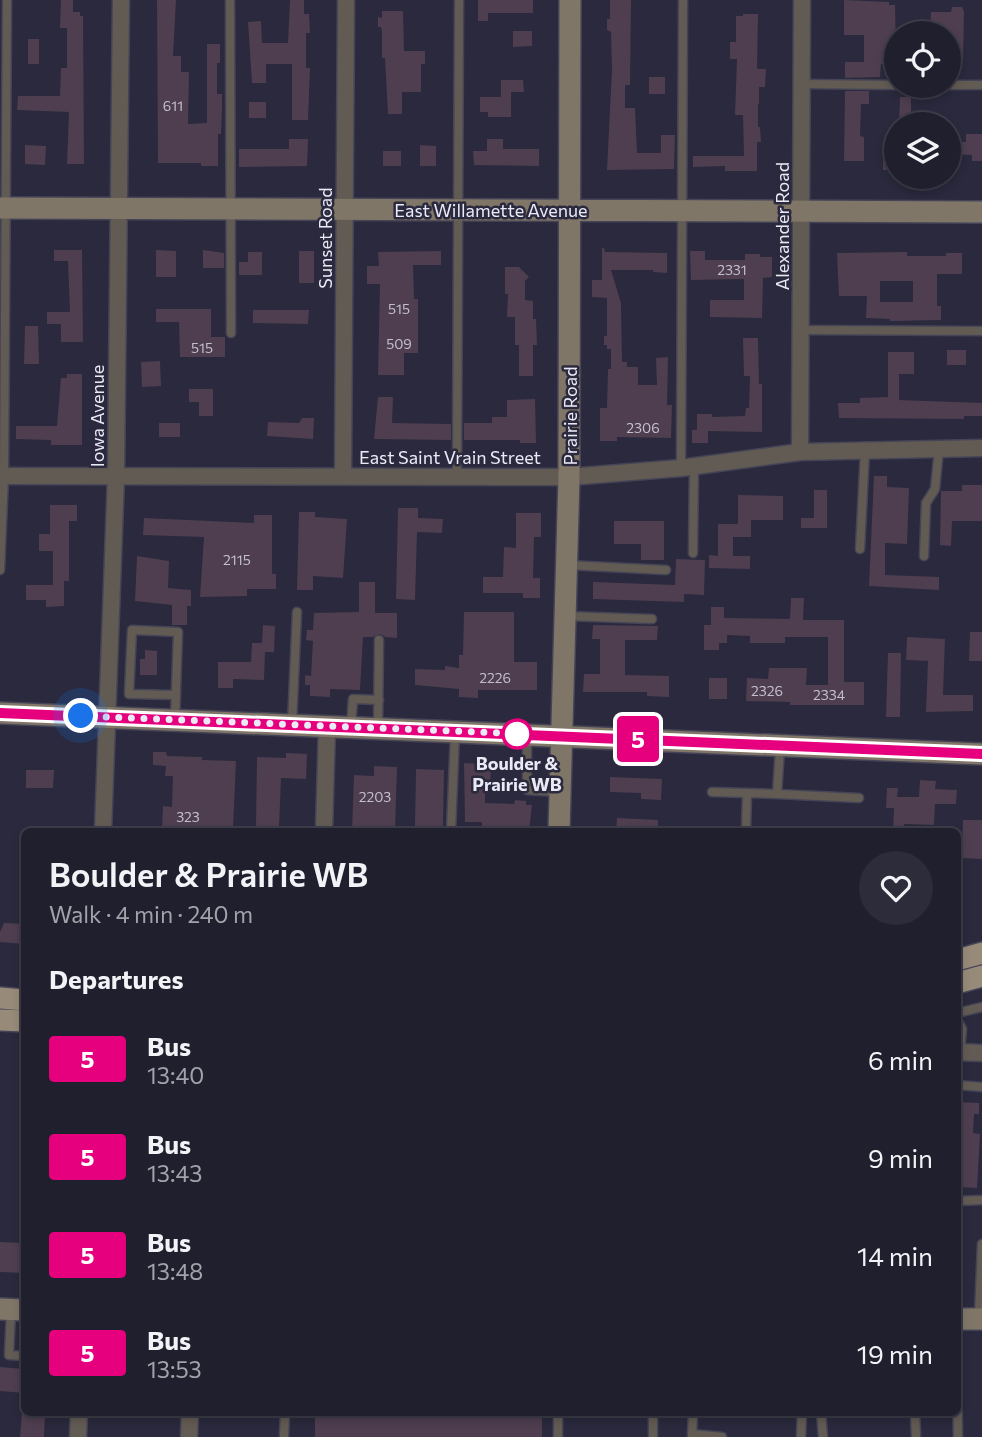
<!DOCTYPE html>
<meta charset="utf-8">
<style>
:root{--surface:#201f2e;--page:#2d2c3a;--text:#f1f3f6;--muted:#a2a2aa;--line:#3d3d4a}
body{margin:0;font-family:Commissioner,sans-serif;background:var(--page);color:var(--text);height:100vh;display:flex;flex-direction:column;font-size:26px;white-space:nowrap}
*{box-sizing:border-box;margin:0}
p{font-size:23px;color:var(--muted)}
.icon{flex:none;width:38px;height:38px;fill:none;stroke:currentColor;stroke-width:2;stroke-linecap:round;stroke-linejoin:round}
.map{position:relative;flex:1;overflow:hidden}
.side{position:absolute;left:21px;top:828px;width:940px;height:588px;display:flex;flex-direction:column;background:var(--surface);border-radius:10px;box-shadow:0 4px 10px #0003,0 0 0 2px var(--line)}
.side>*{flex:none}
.badge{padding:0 14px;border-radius:5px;font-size:24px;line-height:46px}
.buttons{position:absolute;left:884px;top:21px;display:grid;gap:14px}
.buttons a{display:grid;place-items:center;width:77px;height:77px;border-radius:50%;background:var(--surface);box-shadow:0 4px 10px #0003,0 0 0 2px var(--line);font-size:35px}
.you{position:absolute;width:35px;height:35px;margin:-18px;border:5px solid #fff;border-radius:50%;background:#1a73e8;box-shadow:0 0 0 10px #1a73e833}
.map>.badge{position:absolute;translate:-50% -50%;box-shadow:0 0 0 4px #fff}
h2{padding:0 28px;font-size:26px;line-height:63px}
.round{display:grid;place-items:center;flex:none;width:74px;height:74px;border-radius:37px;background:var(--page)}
.headline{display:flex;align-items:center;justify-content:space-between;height:119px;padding:0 28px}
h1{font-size:33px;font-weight:600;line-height:52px}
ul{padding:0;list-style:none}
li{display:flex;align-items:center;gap:21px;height:98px;padding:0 28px}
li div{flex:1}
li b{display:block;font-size:26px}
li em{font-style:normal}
li .badge{min-width:77px;font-weight:700;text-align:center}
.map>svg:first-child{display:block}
</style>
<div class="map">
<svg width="982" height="1437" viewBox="0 0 982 1437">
<rect width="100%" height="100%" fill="#2a293d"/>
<!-- building -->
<path fill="#4e3e50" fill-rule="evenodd" d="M61,0H73V12H80V16H83L84,164H67L69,112L17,110L18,96H60L61,68H67V28H60Z
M157,0H176L173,56H181V72H189L188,124L207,123V44H220V63H217V94H222V109L221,134H218V166H201V163H158Z
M290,0H304V14H309L310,33H306V68H310L308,120H292V64H266V83H252L248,22L261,21L262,43H288Z
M478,0H533V13H488V21H478Z
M610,0H631L630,85H625V108H635L637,153H661V135H675L674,169L607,170L612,70L611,32L607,30V19H610Z
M844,0L889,2V5H895L896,52H889L890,64H881L880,77L845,78V62H864V35H844Z
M952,7H962L964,11L963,59H952L950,33H930L931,12H951Z
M382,11H403L404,51H425V64H421V92H402V114H388L385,58H382V32L381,27H378V17L382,18Z
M743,14H758L757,69H766L765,87H759V104H758V127H760L761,142H757V171H725V166L693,167V156H744L743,115H735L737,59H730V42H736V16H743Z
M513,31H532V46L513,47Z
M28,39H39V64H28Z
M649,77H665V94H649Z
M501,80H523L524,92H511V117H488V112H480V97H501Z
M845,91H869V104H861L860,136L864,137V161H844Z
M900,97H911V124H899Z
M249,102H266V118H249Z
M966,134H982V161H972V155L952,154V142H966Z
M289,139H308L307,166L239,167V149H289Z
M487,139H503V149H539V166L474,165L473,151H487Z
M25,145L46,146L45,165L25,164Z
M420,145L436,146V166H420Z
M883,147H896V170H883Z
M383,151H401V166H383Z
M602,248H604L605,252L667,253V273L653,272V270H611L621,303L622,362H627V367H638V385H657L656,358L668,357L667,405H672L671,438L617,437V441H600V408H607L608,369H611V349H607V345H604V336H607V298L592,297V280H602Z
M54,250H82L83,342H61V324H47V312H70L68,261H54Z
M156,250L176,251V277H156Z
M203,250L224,253V268H203Z
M299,251H314V283H299Z
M441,251V265H413L414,299H418V353H404V375H378L380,284H367V266H379L378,252Z
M690,251H705V260H745V254H760V257H772V277L763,278L762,318L710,317V300H744V279L691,280Z
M248,252H262V275H239V262H248Z
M907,252V256H946V253H962V274H937V306H941V320L890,321V319L866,318L867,296H839L837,253ZM880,281H913V302H880Z
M505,267H519L529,277L525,281V300L533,301V319H536L537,345H533V376H519V345H515V317H507L508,294H505Z
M156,309H211V337H225V357H180L179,322H156Z
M253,310H309L308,324L253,323Z
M25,326H38L39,364H24Z
M743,338H758L759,384H762V432L708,431V443H692V430H697V414H712V417L745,416L746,408H749L750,376H744Z
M947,350H966V365H947Z
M888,352H914V374H899V400L982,403V416H964V419L839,418L838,403H860V398L888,397Z
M160,361L161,386L142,387L141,362Z
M67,374H82V445H51V440L16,439V426H57L61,378H67Z
M189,389H213V416H199V402H189Z
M378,397H393L392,423L451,424V440L374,439Z
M535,399L536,443H520V440H464V423H492V417H507V400Z
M302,418H314L313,439L267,436L268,422L299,423Z
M159,423H180V437H159Z
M874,476H887V487L909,488L907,544L885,543V575L939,577V590L869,586Z
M962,485H982V521H952L951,546L940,545L941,491H962Z
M814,490H827V528H801V518H814Z
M738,495L783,496V520H751V537H733V556H750V569L709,568V555L718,556V524H738Z
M50,505H77V521H69V581H64V606L46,607V600H26V585H53V551H39V534H50Z
M398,508H418V518L443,519L442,533L417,532L415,600L396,599Z
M299,512H315V517L347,519L343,578L313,576V590H297Z
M516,513H541V537H534L533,578H540V598H523V593H483V577H503L504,547L516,548Z
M254,515H272V574H276V589H247V596L200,597L204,537L143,535L144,518L254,523Z
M614,521H664V560H641V544H614Z
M137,556L169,561L168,588L191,590V606H187V625H172V605L135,601Z
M676,559L705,560L704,595L684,594V602L593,599V582L675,585Z
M359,582H375V613H397V638L385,637L380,634L373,637H363L360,690L330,689V697L310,696V685H305V675L311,676L313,641L306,640L307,630H313L314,613L359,612Z
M791,598H804L803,620H844V682H864V705H790V702L746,701L747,678L768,679L769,668H807L806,685H828V637H785V643H750V636L727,635V643H719V650H704V625H711V607H724V618L790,619Z
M464,612H514V662H537V690H478V698L459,697V689L415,685V669L445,670V666L459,668V655H463Z
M263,625L275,626L274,652H265L264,680L233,679V688H218V662H251L252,643H262Z
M593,625L658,626L657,640H625V675L669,676V697L647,696V692H583L584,674H600V639H592Z
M970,632H982V661H969Z
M907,637L945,639L943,695H973V711L926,712L928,661L906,660Z
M145,650L157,651V675H140V659H145Z
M888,653H901L900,717H886Z
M709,678H727V699H709Z
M153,752H166L167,756L202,757V760L236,761L233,828L162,827L163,806L172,807L173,776H165L166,766L153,765Z
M286,753L307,754L306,779L281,778L279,827L256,826L257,757L286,758Z
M464,763L486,764V770H491L490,783H485V803L514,804L515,800L526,801V805H532L529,831H482V822H465Z
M374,766L397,767L395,831H352L354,775L374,776Z
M416,769L444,770L443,828L415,827Z
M26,770H54L53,788H26Z
M610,777L662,779L661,800L641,799V793L610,792Z
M920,780L936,781L935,789L957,790L956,804H935L934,825L904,824V831H893L894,808H886L887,788H898L897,797H919Z
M617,818L658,820V831H616Z
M963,820H982V859L962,858Z
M4,923L24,924V944L0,942V932Z
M957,1102L979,1103V1114H974L973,1133L980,1134L977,1188L957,1187Z
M0,1242L24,1243V1273L0,1272Z
M0,1367L24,1369V1393L0,1391Z
M22,1412H45L44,1437H20Z
M315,1412H542V1437H315Z"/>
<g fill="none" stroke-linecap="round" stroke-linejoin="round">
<defs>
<path id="lane" d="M230,0L231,333
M802,84L896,85
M948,85H982
M801,330L982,331
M681,468L683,0
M457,476L459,0
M860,549L865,451
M693,553L694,466
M924,556L926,503L935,489L939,449
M567,565L666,570
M0,570L4,476L7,0
M565,616L652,619
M175,720L178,632L132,630L129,694L176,695
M292,724L297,612
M351,726L353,699L379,700
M378,728L379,640
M527,737V790L559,792
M712,792L777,794L780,748
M777,794L859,798
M451,831L455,734
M746,831L747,793
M957,1013L982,1007
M957,1020L962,1029L960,1052
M957,1085L982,1087
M957,1201L982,1200
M11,1312L9,1355L24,1356
M979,1316L982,1244
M957,1377L958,1437
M558,1412V1437
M821,1412L823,1437
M915,1412L916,1437
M692,1434L722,1437
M284,1437L285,1412
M653,1437V1412
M692,1437L693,1412
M801,1437L802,1412"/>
<path id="street" d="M800,452L802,0
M0,476L569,477L681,468L800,452L982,448
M343,476L346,0
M103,831L116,475L121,0
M324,831L327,726
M957,1052L982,1053
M78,1437L79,1412
M189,1437L190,1412"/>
<path id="secondary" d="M0,208L982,212
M0,713L982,754
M559,831L569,477L570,0
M0,1309L24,1310
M957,1319H982"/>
<path id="primary" d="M957,960L982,953
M957,983L982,976
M0,998L24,1000
M0,1020L24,1021"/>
</defs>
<!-- lane casing -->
<use href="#lane" stroke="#454457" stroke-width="11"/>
<!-- street casing -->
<use href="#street" stroke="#454457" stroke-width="19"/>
<!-- secondary casing -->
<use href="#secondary" stroke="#454457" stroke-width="24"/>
<!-- primary casing -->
<use href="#primary" stroke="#454457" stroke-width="24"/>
<!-- lane -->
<use href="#lane" stroke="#625b53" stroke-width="8"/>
<!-- street -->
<use href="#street" stroke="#625b53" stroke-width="16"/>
<!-- secondary -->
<use href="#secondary" stroke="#807668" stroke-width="21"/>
<!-- primary -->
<use href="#primary" stroke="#978a78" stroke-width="21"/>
</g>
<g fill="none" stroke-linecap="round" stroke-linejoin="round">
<defs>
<path id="line" d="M0,713L982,754"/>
</defs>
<!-- line casing -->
<use href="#line" stroke="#fff" stroke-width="16"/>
<!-- line -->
<use href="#line" stroke="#e6007e" stroke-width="10"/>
<!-- walk -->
<path stroke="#eaeaf7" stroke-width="7" stroke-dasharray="0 12.6" d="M81,716L527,734H517"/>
</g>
<!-- markers -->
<circle fill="#fff" stroke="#e6007e" stroke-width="3.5" cx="517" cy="734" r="14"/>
<g text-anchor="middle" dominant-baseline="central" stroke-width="5" stroke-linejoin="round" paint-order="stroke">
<!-- number labels -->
<g font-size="14" fill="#c3bfcd">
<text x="173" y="105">611</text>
<text x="732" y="269">2331</text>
<text x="399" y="308">515</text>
<text x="399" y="343">509</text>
<text x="202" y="347">515</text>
<text x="643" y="427">2306</text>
<text x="237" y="559">2115</text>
<text x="495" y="677">2226</text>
<text x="767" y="690">2326</text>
<text x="829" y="694">2334</text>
<text x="375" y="796">2203</text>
<text x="188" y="816">323</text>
</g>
<!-- street labels -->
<g font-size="18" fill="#eaeaf7" stroke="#2a293d">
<text x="491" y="210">East Willamette Avenue</text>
<text transform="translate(782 226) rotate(-90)">Alexander Road</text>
<text transform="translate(325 238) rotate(-90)">Sunset Road</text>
<text transform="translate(97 416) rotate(-90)">Iowa Avenue</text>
<text transform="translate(570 416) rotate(-90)">Prairie Road</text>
<text x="450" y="457">East Saint Vrain Street</text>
</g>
<!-- stop labels -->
<g font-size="18" font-weight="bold" fill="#eaeaf7" stroke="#2a293d">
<text x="517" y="763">Boulder &amp;<tspan x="517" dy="21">Prairie WB</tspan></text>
</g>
</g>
</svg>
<div class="buttons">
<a><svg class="icon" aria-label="locate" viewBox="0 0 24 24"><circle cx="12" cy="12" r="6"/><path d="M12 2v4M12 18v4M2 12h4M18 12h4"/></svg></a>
<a><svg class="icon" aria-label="layers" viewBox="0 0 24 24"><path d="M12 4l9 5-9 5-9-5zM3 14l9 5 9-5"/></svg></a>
</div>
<div class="you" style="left:81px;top:716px"></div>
<b class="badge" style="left:638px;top:739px;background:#e6007e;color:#fff">5</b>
<section class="side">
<div class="headline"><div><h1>Boulder &amp; Prairie WB</h1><p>Walk · 4 min · 240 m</p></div><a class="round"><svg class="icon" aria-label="heart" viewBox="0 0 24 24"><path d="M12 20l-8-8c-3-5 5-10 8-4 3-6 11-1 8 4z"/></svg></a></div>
<h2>Departures</h2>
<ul>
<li><span class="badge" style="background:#e6007e;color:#fff">5</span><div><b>Bus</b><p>13:40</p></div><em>6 min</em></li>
<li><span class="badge" style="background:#e6007e;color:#fff">5</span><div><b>Bus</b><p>13:43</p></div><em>9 min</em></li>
<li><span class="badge" style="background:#e6007e;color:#fff">5</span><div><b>Bus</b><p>13:48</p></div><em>14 min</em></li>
<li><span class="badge" style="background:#e6007e;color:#fff">5</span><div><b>Bus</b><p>13:53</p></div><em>19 min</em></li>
</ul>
</section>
</div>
